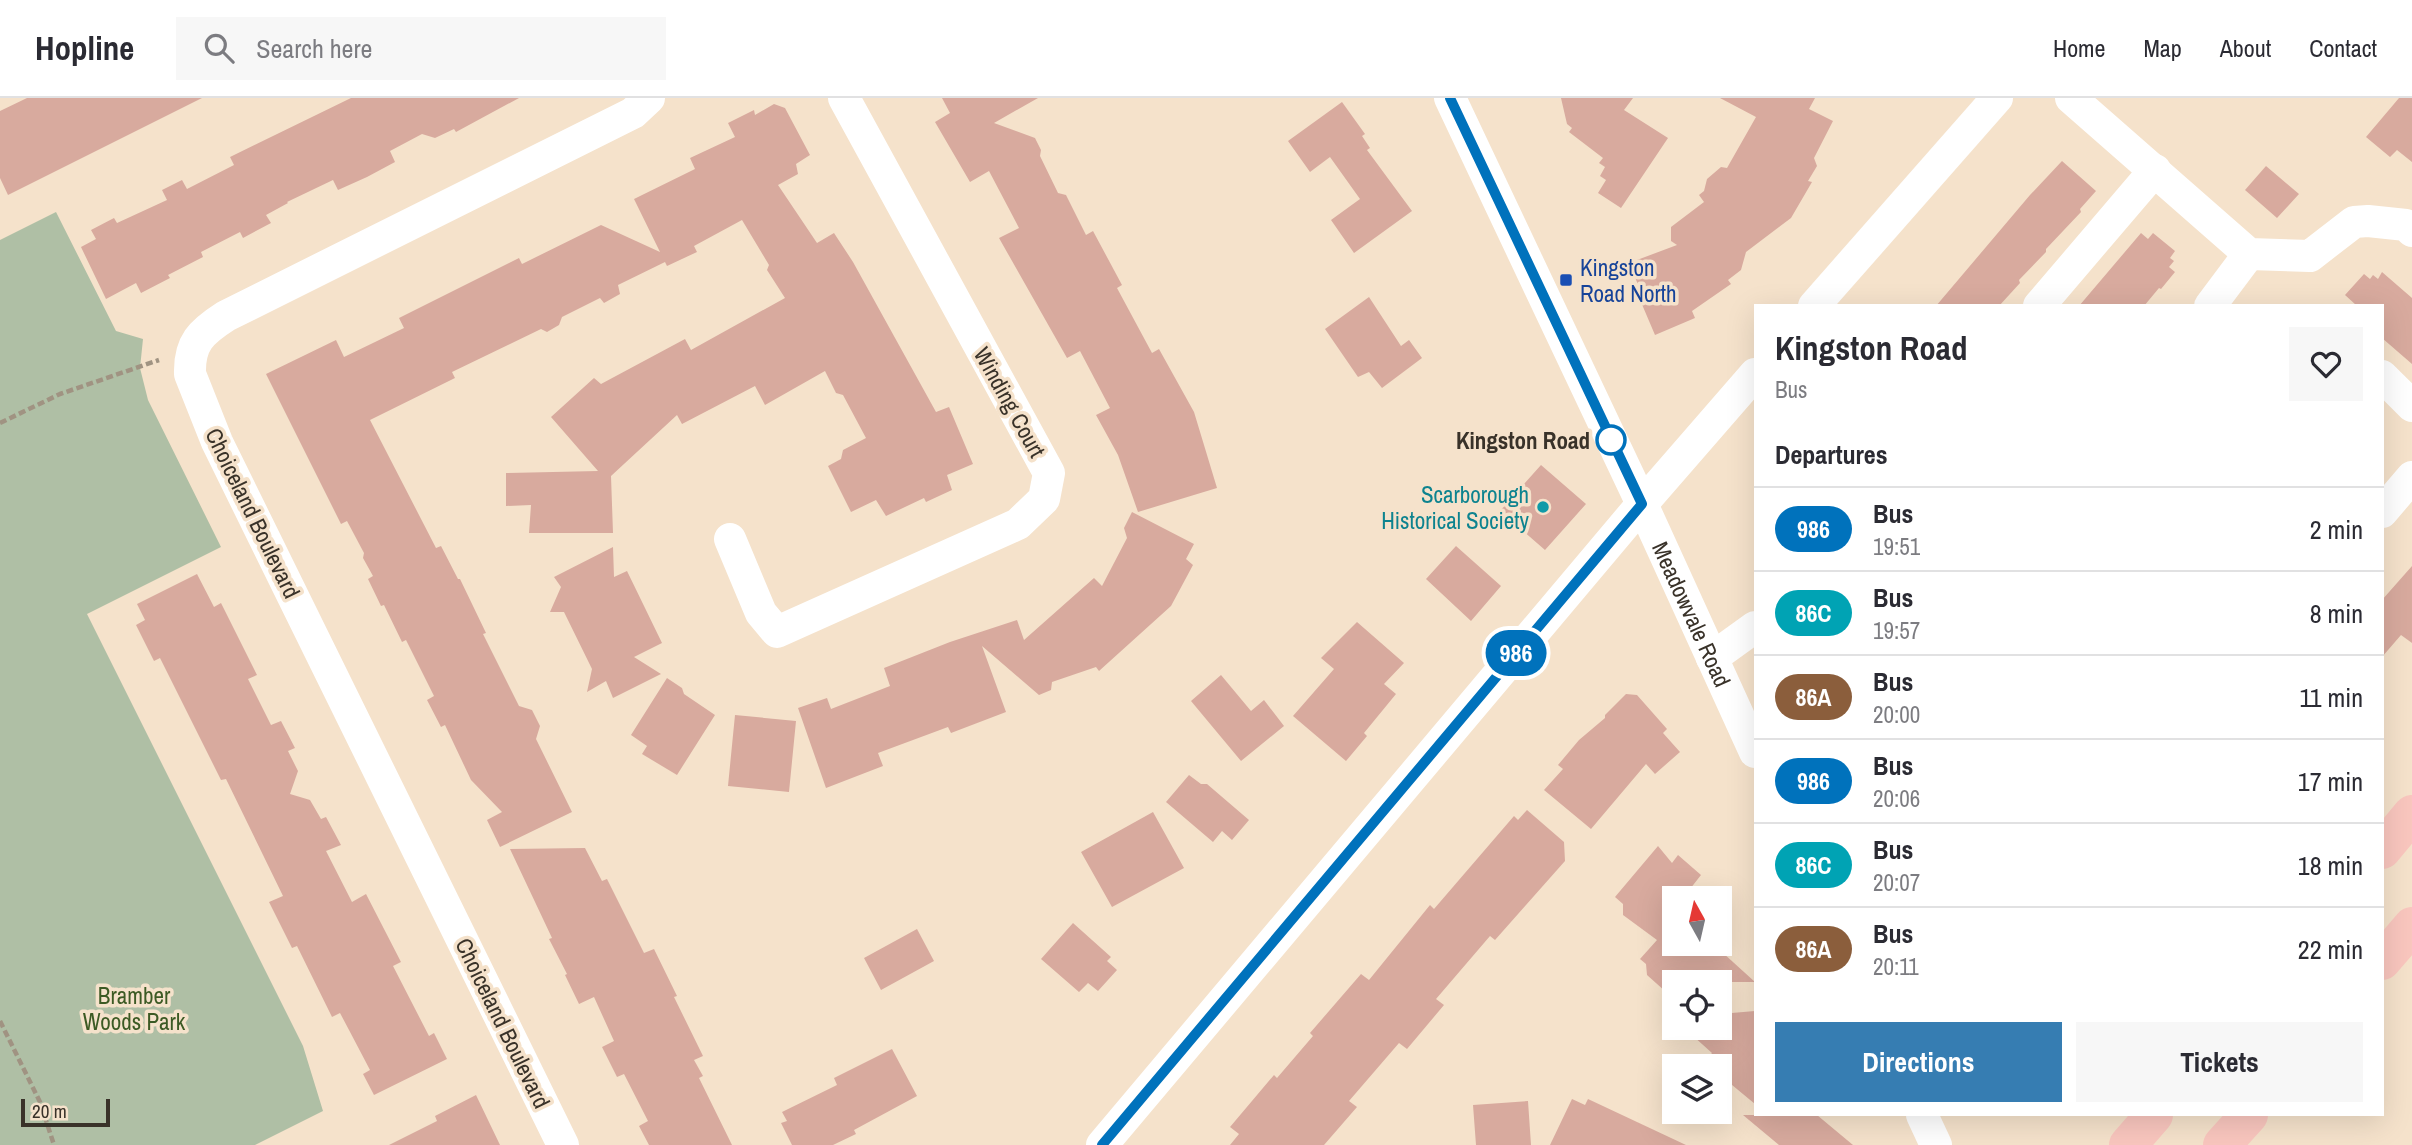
<!DOCTYPE html>
<style>
:root{--surface:#fff;--page:#f7f7f7;--text:#2b2b33;--muted:#7c7c81;--line:#e1e1e2;--accent:#367db2}
body{margin:0;font-family:"Archivo Narrow",sans-serif;background:var(--page);color:var(--text);height:100vh;display:flex;flex-direction:column;font-size:26px;white-space:nowrap}
*{box-sizing:border-box;margin:0}
p{font-size:23px;color:var(--muted)}
.icon{flex:none;width:38px;height:38px;fill:none;stroke:currentColor;stroke-width:2;stroke-linecap:round;stroke-linejoin:round}
.map{position:relative;flex:1;overflow:hidden}
.panel{position:absolute;left:1754px;top:206px;width:630px;height:812px;display:flex;flex-direction:column;background:var(--surface);border-radius:0px;box-shadow:0 7px 28px #0002}
.panel>*{flex:none}
.badge{padding:0 14px;border-radius:23px;font-size:24px;line-height:46px}
.needle{width:46px;rotate:352deg}
.buttons{position:absolute;left:1662px;top:788px;display:grid;gap:14px}
.buttons a{display:grid;place-items:center;width:70px;height:70px;border-radius:0px;background:var(--surface);box-shadow:0 7px 28px #0002;font-size:35px}
.scale{position:absolute;left:21px;bottom:18px;width:89px;box-sizing:border-box;padding-left:7px;border:4px solid #393229;border-top:0;font-size:19px;line-height:24px;white-space:nowrap;color:#393229;-webkit-text-stroke:5px #f5e2cb;paint-order:stroke}
.map>.badge{position:absolute;translate:-50% -50%;box-shadow:0 0 0 4px #fff}
h2{padding:0 21px;font-size:26px;line-height:63px}
.round{display:grid;place-items:center;flex:none;width:74px;height:74px;border-radius:0px;background:var(--page)}
.head{display:flex;align-items:center;justify-content:space-between;height:119px;padding:0 21px}
h1{font-size:33px;font-weight:700;line-height:52px}
.action{display:flex;gap:14px;margin-top:auto;padding:14px 21px}
.action a{flex:1;height:80px;border-radius:0px;background:var(--accent);color:#fff;font-size:28px;font-weight:700;line-height:80px;text-align:center}
.action a+a{background:var(--page);color:var(--text)}
ul{padding:0;list-style:none}
li{display:flex;align-items:center;gap:21px;height:84px;padding:0 21px;border-top:2px solid var(--line)}
li div{flex:1}
li b{display:block;font-size:26px}
li em{font-style:normal}
li .badge{min-width:77px;font-weight:700;text-align:center}
header{display:flex;align-items:center;gap:42px;box-sizing:border-box;height:98px;padding:0 35px;background:var(--surface);border-bottom:2px solid var(--line)}
header strong{font-size:33px}
nav{display:flex;gap:38px;margin-inline-start:auto;font-size:24px}
.search{width:490px;height:63px;background:var(--page);display:flex;align-items:center;gap:18px;box-sizing:border-box;padding:0 24px;border-radius:0px;color:var(--muted);font-size:26px}
.map>svg:first-child{display:block}
</style>
<header>
<strong>Hopline</strong>
<div class="search"><svg class="icon" aria-label="search" viewBox="0 0 24 24"><circle cx="10" cy="10" r="6"/><path d="M15 15l6 6"/></svg>Search here</div>
<nav><a>Home</a><a>Map</a><a>About</a><a>Contact</a></nav>
</header>
<div class="map">
<svg width="2412" height="1047" viewBox="0 0 2412 1047">
<rect width="100%" height="100%" fill="#f5e2cb"/>
<!-- green -->
<path fill="#afbfa5" d="M56,114L116,233L143,241L140,270L148,302L221,449L87,516L303,948L323,1013L255,1047H0V142Z"/>
<!-- building -->
<path fill="#d8aa9e" d="M27,0H202L8,97L0,80V13Z
M351,0H519L456,34L454,31L435,40L422,36L390,53L395,64L367,79L338,92L333,82L287,104L288,105L266,117L271,125L243,140L240,134L201,154L203,159L168,177L170,180L141,195L136,185L106,201L81,149L96,141L91,132L114,120L117,125L167,102L162,92L182,82L187,91L234,67L230,59Z
M942,0H1038L994,25L1035,40L1041,52L1040,58L1058,95L1066,97L1086,137L1093,133L1122,187L1117,190L1152,255L1159,251L1194,314L1217,390L1138,414L1118,357L1096,317L1110,310L1080,253L1067,260L999,140L1019,130L989,73L970,84L935,24L950,15Z
M1561,0H1633L1624,12L1668,40L1621,110L1598,95L1606,82L1600,78L1605,69L1599,65L1603,60L1569,34L1572,30L1567,26Z
M1720,0H1815L1809,11L1833,23L1814,60L1817,68L1808,83L1812,84L1791,120L1746,154L1741,172L1728,182L1731,186L1692,213L1695,220L1655,237L1635,190L1639,189L1629,165L1677,147L1671,143V129L1704,104L1699,97L1704,93L1707,81L1721,69L1727,70L1756,19Z
M2399,0H2412V64L2397,52L2390,59L2366,39Z
M1342,4L1365,36L1362,38L1370,50L1367,52L1412,113L1354,155L1331,122L1360,101L1330,59L1310,74L1288,43Z
M774,6L785,10L810,57L796,66L798,76L778,87L817,145L834,135L853,164L936,314L949,309L973,366L947,377L952,392L926,404L924,400L886,418L876,402L851,414L828,368L841,361L843,352L866,340L843,297L836,295L825,273L765,307L755,288L682,326L677,317L611,378L613,435H529L531,407L506,408V375L598,373L551,319L594,280L601,286L685,241L691,252L785,200L767,172L769,167L742,122L694,148L697,154L667,168L665,164L618,187L620,196L604,205L600,200L562,219L559,227L547,234L541,231L452,274L455,280L370,322L436,450L441,448L458,481H460L486,535L483,536L519,608L532,612L540,628L536,641L572,714L500,749L487,722L502,714L471,682L445,627L441,629L427,602L434,598L406,542L402,544L384,507L381,508L368,481L373,478L363,460L364,455L347,423L341,426L266,276L336,242L344,259L404,230L399,220L519,160L522,166L601,127L660,154L634,101L695,71L690,60L735,39L728,25L754,12L755,17Z
M2062,63L2096,93L2080,111L2081,114L2046,151V154L2019,182L2020,185L1999,208H1936L2030,97Z
M2266,68L2299,96L2277,120L2245,92Z
M2141,135L2148,141L2153,135L2175,153L2170,160L2174,163L2169,169L2175,174L2161,191L2159,190L2144,208H2079Z
M2382,174L2412,200V266L2382,240V208H2354L2356,207L2345,197L2364,176L2370,181L2373,177L2378,181Z
M1369,199L1401,248L1409,242L1422,260L1382,290L1369,274L1358,279L1325,231Z
M1541,367L1586,406L1545,452L1500,413Z
M1132,414L1194,446L1186,461L1193,467L1171,508L1099,573L1096,569L1052,584L1051,592L1039,597L982,548L1006,614L951,635L948,629L878,655L883,668L826,690L798,610L827,600L831,611L890,588L884,570L950,544L1017,522L1024,542L1094,480L1102,488L1127,440L1124,430Z
M1456,448L1501,488L1471,523L1426,481Z
M613,449L614,479L627,473L662,545L634,559L661,576L613,600L606,583L587,594L592,571L564,514H550L561,489L554,479Z
M2412,468V545L2401,537L2382,559V502Z
M197,476L214,509L221,505L257,577L248,581L271,627L281,623L295,650L288,653L298,673L290,696L310,702L321,721L326,719L341,747L326,753L352,804L366,796L401,864L393,868L429,938L434,935L447,961L374,997L363,976L370,972L349,932L340,915L332,919L297,848L292,850L269,804L283,798L226,681L221,682L160,560L154,563L136,527L145,522L137,506Z
M1357,524L1404,565L1384,586L1396,596L1364,635L1367,638L1346,663L1293,618L1334,571L1321,560Z
M1221,577L1251,613L1264,602L1284,628L1241,663L1191,603Z
M667,580L682,590L684,596L715,617L677,677L642,656L647,648L631,637Z
M1626,596L1637,597L1667,631L1663,635L1680,654L1655,676L1646,666L1591,731L1544,692L1563,671L1558,667L1579,642L1605,620V617Z
M735,617L796,623L789,694L728,688Z
M1189,677L1201,686H1207L1249,722L1232,742L1222,733L1213,744L1166,704Z
M1527,712L1564,744L1565,763L1495,842L1490,838L1436,901L1444,907L1407,951L1399,945L1349,1003L1357,1009L1324,1047H1230L1239,1036L1230,1029L1274,977L1277,980L1313,938L1310,935L1361,876L1369,882L1430,807L1434,811L1514,718L1518,722Z
M1153,714L1184,770L1112,809L1081,754Z
M1658,748L1672,765L1678,757L1701,777L1683,800H1675V845H1712L1755,884H1675V902L1647,877L1646,866L1640,861L1657,842L1623,817V806L1615,799Z
M585,750L602,783L607,781L644,855L654,851L677,898L674,899L703,958L694,962L703,978L699,980L732,1047H649L639,1028L648,1023L624,976L617,979L602,949L614,943L594,899L579,906L565,877L567,876L549,841L552,840L510,751Z
M1073,825L1111,859L1107,863L1117,872L1098,893L1088,885L1079,894L1041,861Z
M917,831L934,863L881,892L864,860Z
M1755,913V1006L1720,977V968H1710L1705,964L1712,955L1683,929H1720V916Z
M892,951L917,998L854,1032L856,1036L833,1047H792L781,1025L787,1023L782,1014L837,987L834,980Z
M476,997L500,1047H389L437,1023L435,1018Z
M1572,1001L1585,1007L1588,1001L1686,1047H1550Z
M1528,1003L1531,1047H1476L1473,1007Z
M1743,1017H1817L1853,1047H1779Z"/>
<g fill="none" stroke-linecap="round" stroke-linejoin="round">
<!-- path -->
<path stroke="#a09382" stroke-width="4.5" stroke-dasharray="7 3.5" stroke-linecap="butt" d="M0,325L60,296L159,262
M0,923L40,1004L54,1047"/>
<!-- minor -->
<g stroke="#fff" stroke-width="32">
<path id="s1" d="M1450,0L1642,406L1755,654"/>
<path d="M2071,0L2249,156L2310,158L2354,124L2368,123L2406,127L2412,133"/>
<path d="M1814,208L1997,0"/>
<path d="M2039,208L2155,72"/>
<path d="M2210,208L2249,156"/>
<path d="M2382,278L2412,308"/>
<path d="M2382,414L2412,379"/>
<path d="M730,441L761,515L777,534L1018,426L1044,401L1049,375L844,0"/>
<path d="M1712,560L1755,529"/>
<path d="M1922,1017L1936,1047"/>
<path d="M563,1047L217,344L190,276C189,245 201,234 226,218L633,15L649,0"/>
<path d="M1102,1047L1642,406L1755,276"/>
</g>
<!-- highway -->
<path stroke="#f9c6be" stroke-width="38" d="M2382,752L2412,716
M2382,863L2412,828
M2128,1047L2154,1017
M2222,1047L2249,1017"/>
</g>
<g fill="none" stroke-linecap="round" stroke-linejoin="round">
<defs>
<path id="line" d="M1102,1047L1642,406L1450,0"/>
</defs>
<!-- line casing -->
<use href="#line" stroke="#fff" stroke-width="16"/>
<!-- line -->
<use href="#line" stroke="#0072bc" stroke-width="10"/>
</g>
<!-- markers -->
<rect fill="#1a4fb4" stroke="#f5e2cb" stroke-width="2.5" x="1559" y="175" width="14" height="14" rx="3.5"/>
<circle fill="#fff" stroke="#0072bc" stroke-width="3.5" cx="1611" cy="342" r="14"/>
<circle fill="#0f9aa8" stroke="#f5e2cb" stroke-width="2.5" cx="1543" cy="409" r="7"/>
<g text-anchor="middle" dominant-baseline="central" stroke-width="7" stroke-linejoin="round" paint-order="stroke">
<!-- transit labels -->
<g font-size="23" fill="#164399" stroke="#f5e2cb" text-anchor="start">
<text x="1580" y="169">Kingston<tspan x="1580" dy="26">Road North</tspan></text>
</g>
<!-- street labels -->
<g font-size="23" fill="#393229" stroke="#f5e2cb">
<text transform="translate(1010 304) rotate(61)">Winding Court</text>
<text transform="translate(253 415) rotate(64)">Choiceland Boulevard</text>
<text stroke="none"><textPath href="#s1" startOffset="570">Meadowvale Road</textPath></text>
<text transform="translate(503 925) rotate(64)">Choiceland Boulevard</text>
</g>
<!-- stop labels -->
<g font-size="23" font-weight="bold" fill="#393229" stroke="#f5e2cb" text-anchor="end">
<text x="1590" y="342">Kingston Road</text>
</g>
<!-- culture labels -->
<g font-size="23" fill="#0d838f" stroke="#f5e2cb" text-anchor="end">
<text x="1529" y="396">Scarborough<tspan x="1529" dy="26">Historical Society</tspan></text>
</g>
<!-- park labels -->
<g font-size="23" fill="#3c5a24" stroke="#f5e2cb">
<text x="134" y="897">Bramber<tspan x="134" dy="26">Woods Park</tspan></text>
</g>
</g>
</svg>
<div class="buttons">
<a><svg class="needle" viewBox="-14 -14 28 28"><path d="M0-13l5 13h-10z" fill="#e53935"/><path d="M0 13l5-13h-10z" fill="#7c7c81"/></svg></a>
<a><svg class="icon" aria-label="locate" viewBox="0 0 24 24"><circle cx="12" cy="12" r="6"/><path d="M12 2v4M12 18v4M2 12h4M18 12h4"/></svg></a>
<a><svg class="icon" aria-label="layers" viewBox="0 0 24 24"><path d="M12 4l9 5-9 5-9-5zM3 14l9 5 9-5"/></svg></a>
</div>
<div class="scale">20 m</div>
<b class="badge" style="left:1516px;top:555px;background:#0072bc;color:#fff">986</b>
<section class="panel">
<div class="head"><div><h1>Kingston Road</h1><p>Bus</p></div><a class="round"><svg class="icon" aria-label="heart" viewBox="0 0 24 24"><path d="M12 20l-8-8c-3-5 5-10 8-4 3-6 11-1 8 4z"/></svg></a></div>
<h2>Departures</h2>
<ul>
<li><span class="badge" style="background:#0072bc;color:#fff">986</span><div><b>Bus</b><p>19:51</p></div><em>2 min</em></li>
<li><span class="badge" style="background:#00a3b4;color:#fff">86C</span><div><b>Bus</b><p>19:57</p></div><em>8 min</em></li>
<li><span class="badge" style="background:#8b5e3c;color:#fff">86A</span><div><b>Bus</b><p>20:00</p></div><em>11 min</em></li>
<li><span class="badge" style="background:#0072bc;color:#fff">986</span><div><b>Bus</b><p>20:06</p></div><em>17 min</em></li>
<li><span class="badge" style="background:#00a3b4;color:#fff">86C</span><div><b>Bus</b><p>20:07</p></div><em>18 min</em></li>
<li><span class="badge" style="background:#8b5e3c;color:#fff">86A</span><div><b>Bus</b><p>20:11</p></div><em>22 min</em></li>
</ul>
<div class="action"><a>Directions</a><a>Tickets</a></div>
</section>
</div>
